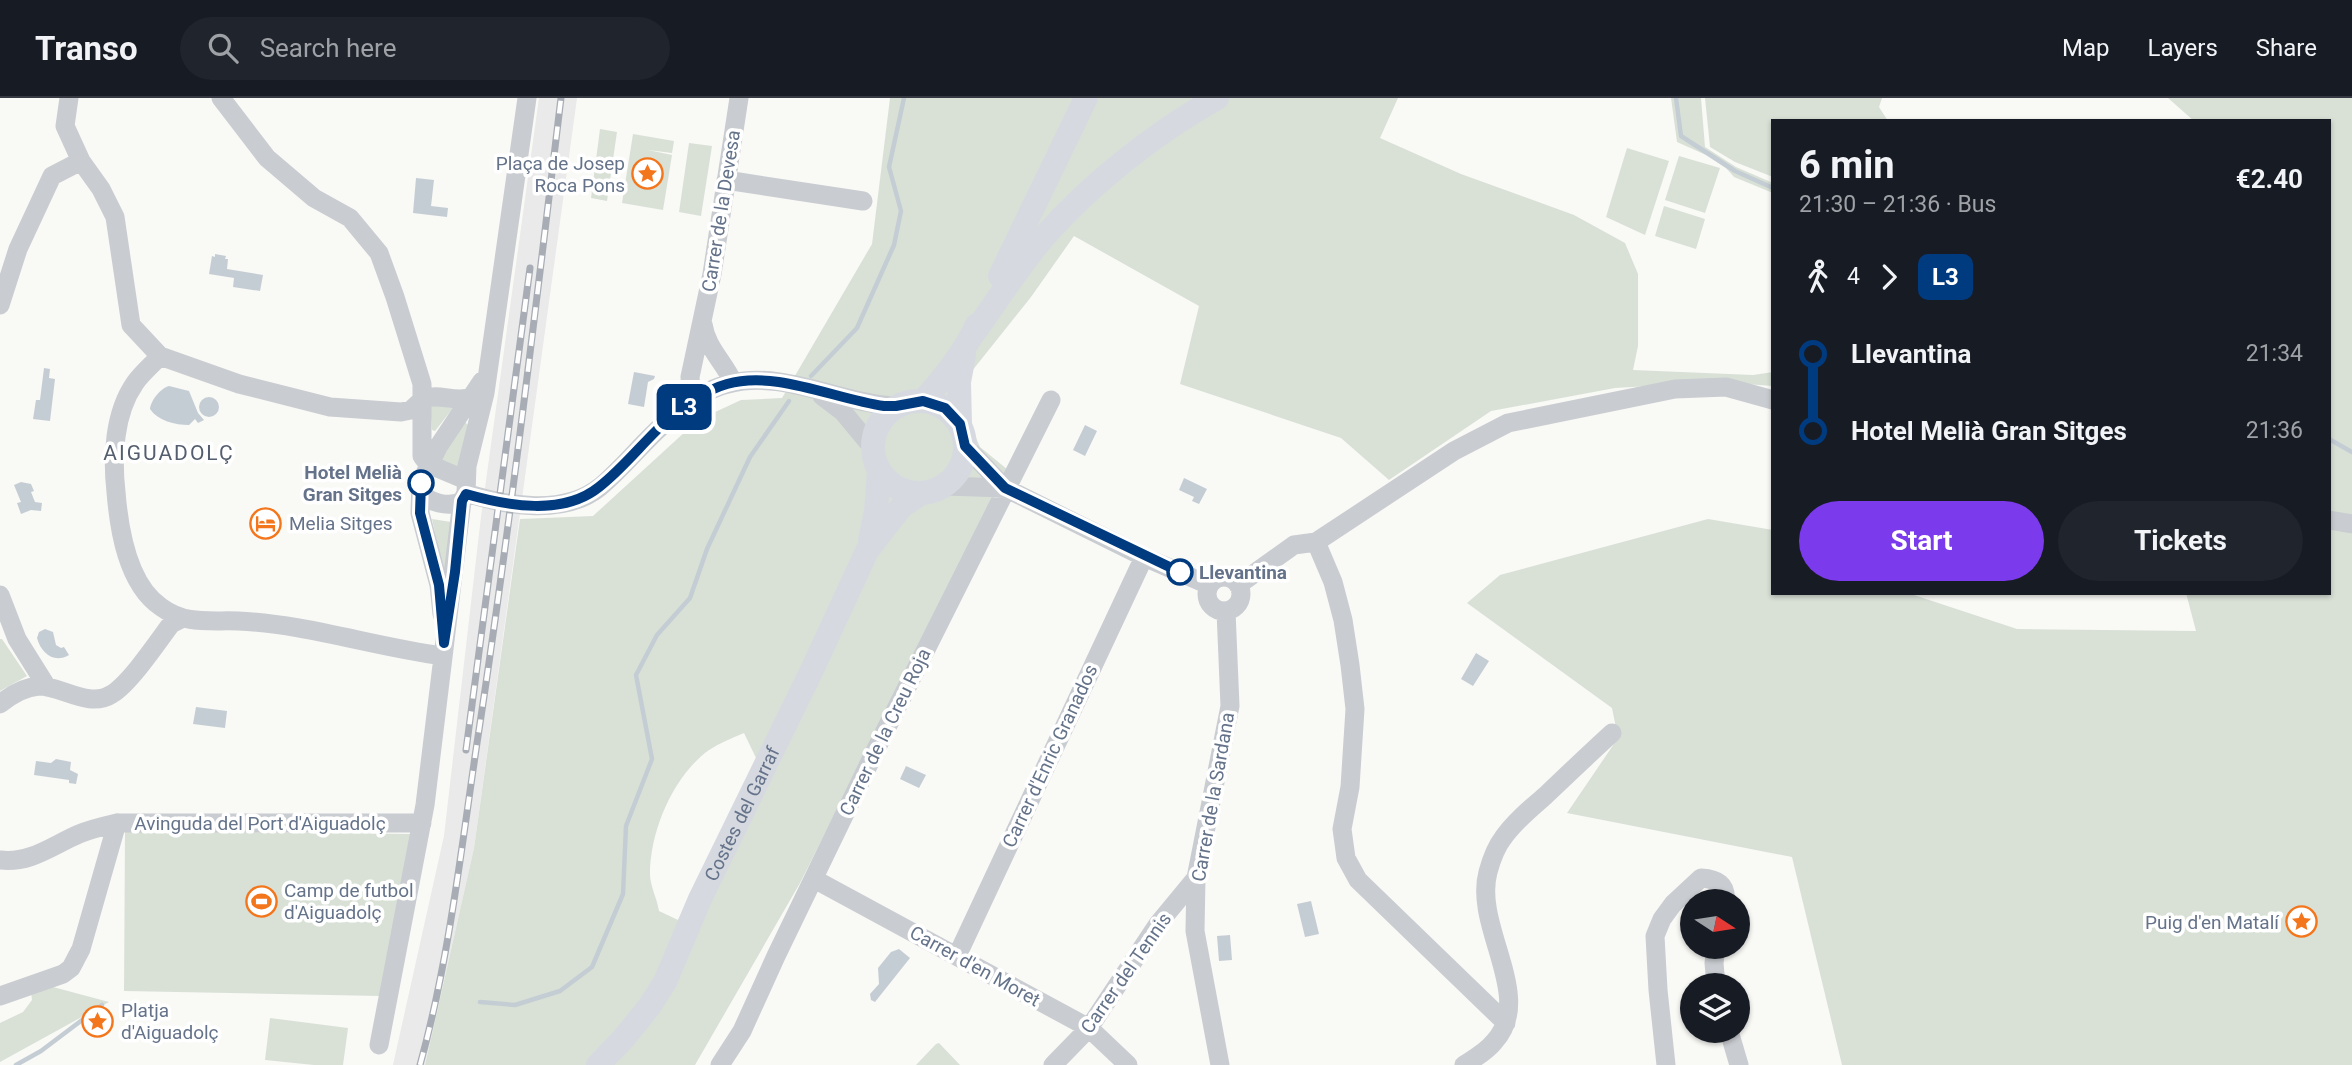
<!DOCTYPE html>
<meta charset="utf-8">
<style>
:root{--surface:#171b24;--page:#20242c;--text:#f1f3f6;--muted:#9ea1a6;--line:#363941;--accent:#7c3aed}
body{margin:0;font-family:Roboto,sans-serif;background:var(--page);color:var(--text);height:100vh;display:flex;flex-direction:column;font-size:26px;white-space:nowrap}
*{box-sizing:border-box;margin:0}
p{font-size:23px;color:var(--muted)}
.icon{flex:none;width:38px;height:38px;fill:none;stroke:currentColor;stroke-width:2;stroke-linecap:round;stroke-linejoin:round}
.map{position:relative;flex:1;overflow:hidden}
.details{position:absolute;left:1771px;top:21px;width:560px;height:476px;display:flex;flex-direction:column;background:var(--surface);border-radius:0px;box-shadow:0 2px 5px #0004}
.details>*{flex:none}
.badge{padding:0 14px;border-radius:10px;font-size:24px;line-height:46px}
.needle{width:46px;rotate:102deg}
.fabs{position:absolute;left:1680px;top:791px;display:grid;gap:14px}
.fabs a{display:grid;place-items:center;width:70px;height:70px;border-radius:50%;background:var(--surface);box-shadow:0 2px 5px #0004;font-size:35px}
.map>.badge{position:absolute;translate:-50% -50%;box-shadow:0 0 0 4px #fff}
.legs{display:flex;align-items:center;gap:10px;height:77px;padding:0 28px;font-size:23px}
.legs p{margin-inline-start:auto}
.overview{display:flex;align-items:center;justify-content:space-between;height:119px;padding:0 28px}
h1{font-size:38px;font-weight:700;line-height:52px}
.cta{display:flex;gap:14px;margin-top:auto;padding:14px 28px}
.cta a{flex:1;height:80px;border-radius:42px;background:var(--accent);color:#fff;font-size:28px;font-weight:700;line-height:80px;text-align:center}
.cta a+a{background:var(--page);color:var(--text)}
ul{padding:0 28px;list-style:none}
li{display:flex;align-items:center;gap:24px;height:77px;font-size:26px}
li i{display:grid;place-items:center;width:10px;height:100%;margin:0 9px;background:currentColor}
li i::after{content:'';width:18px;height:18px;margin:-9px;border:5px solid;border-radius:50%;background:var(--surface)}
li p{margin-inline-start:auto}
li:first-child i{background:linear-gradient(#0000 50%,currentColor 0)}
li:last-child i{background:linear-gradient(currentColor 50%,#0000 0)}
header{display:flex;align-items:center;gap:42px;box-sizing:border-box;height:98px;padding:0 35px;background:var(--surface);border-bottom:2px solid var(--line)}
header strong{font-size:33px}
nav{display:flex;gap:38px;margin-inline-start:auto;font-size:24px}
.search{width:490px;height:63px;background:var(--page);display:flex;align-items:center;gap:18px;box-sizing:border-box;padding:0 24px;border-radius:38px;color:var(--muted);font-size:26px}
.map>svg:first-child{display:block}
</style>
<header>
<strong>Transo</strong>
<div class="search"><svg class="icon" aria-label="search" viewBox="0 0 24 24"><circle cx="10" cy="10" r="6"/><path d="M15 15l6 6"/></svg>Search here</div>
<nav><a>Map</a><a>Layers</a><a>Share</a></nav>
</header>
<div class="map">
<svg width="2352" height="967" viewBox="0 0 2352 967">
<rect width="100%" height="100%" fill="#f9f9f6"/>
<!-- built -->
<path fill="#e9eae9" d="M539,0H577L474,750L425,967H393L444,738L481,419Z"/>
<!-- green -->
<path fill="#d9e1d7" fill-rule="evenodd" d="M890,0H1398L1380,40L1461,76L1574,117L1625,145L1638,176V248L1633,272L1753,277L1773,274V288L1718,284L1615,290L1491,313L1389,382L1341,340L1180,286L1199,208L1074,138L1031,199L968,278L970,326L980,349L1008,372L800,785L695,967H425L474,750L520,421L593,418L698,322L741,302L782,300L872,146ZM744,635L757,662L678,822L659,813C657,800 650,788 650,776C650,732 674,677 709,652C720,645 732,640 744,635Z
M1671,0H1701L1705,49L1736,69L1773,85V95L1734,79L1726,70L1706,57L1677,44Z
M1705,0H1882L1879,9L1888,23H1773V79L1735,64L1710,49Z
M2168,0H2352V967H1842L1792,759L1567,715L1618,640L1612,610L1467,505L1500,477L1708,421L1773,432V495H1908L2017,531L2196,533L2186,495H2329V23H2194Z
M600,31L617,34L607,103L591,100Z
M633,36L674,43L672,55L648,52L672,57L663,112L622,105Z
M689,45L712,48L701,118L679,114Z
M1627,50L1669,63L1645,137L1606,119Z
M1679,58L1720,70L1705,115L1665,102Z
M1664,108L1705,121L1696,151L1655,138Z
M430,306L453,310L435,333L432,332Z
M465,324L468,327L459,369L439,362Z
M432,421L451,424L445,491L440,457Z
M0,541H2L27,578L0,593Z
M125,733L411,736L380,898L124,893Z
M53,889L109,904L0,964V925L23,914L32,902L31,893Z
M270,920L348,930L343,967H314L265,962Z
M939,945L960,967H916L936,946Z"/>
<!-- water -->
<path fill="#c5cdd4" d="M416,80L434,82L431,108L448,110L447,119L413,115Z
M215,156L226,158L225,161H228L227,171L263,177L260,193L233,189L234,180L209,176L212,158L215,159Z
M44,270L50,271L49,280L55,281L50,323L33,321L36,302H40Z
M634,274L655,278L654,281L648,284L644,309L628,306Z
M169,288L189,293L198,315L204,322L198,325L195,321L189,327C175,327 158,323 150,311C151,302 161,290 169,288Z
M199 309a10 10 0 1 1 20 0a10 10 0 1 1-20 0Z
M1085,327L1097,333L1085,358L1073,352Z
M1184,380L1207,391L1199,406L1192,403L1194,399L1179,392Z
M21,384L31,386L34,393L31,394L35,404L42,405L41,413L31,412L21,416L17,405L21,404L14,387Z
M45,531L53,534L56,547L61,550L64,549L69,557C54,566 41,555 37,540L39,534Z
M1476,555L1489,563L1473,588L1461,581Z
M196,609L227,613L225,630L193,626Z
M56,661L71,664L70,672L78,676L76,686L69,685V682L34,677L36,663L51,665Z
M906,668L926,677L919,690L900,681Z
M1311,803L1319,836L1305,839L1297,806Z
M1230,837L1232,862L1219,863L1217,838Z
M899,851L910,860L875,904L871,902L870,896L879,886L878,870L891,854Z"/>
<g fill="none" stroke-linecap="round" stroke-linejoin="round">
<!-- stream -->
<path stroke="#c5cdd4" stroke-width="4.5" d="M1676,0L1681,38L1735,73L1773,90
M811,278L857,230L894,147L901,113L889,69L904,0
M2329,341L2352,354
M480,904L515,907L560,893L592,869L623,796L626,728L652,661L636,577L657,537L690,500L707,451L750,359L789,303
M16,967L41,953L102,907"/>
<!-- minor -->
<path stroke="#c9ccd0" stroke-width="19" d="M69,0L65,28L81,63L101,91L115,119L131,227L160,258L239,286L330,309L401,314L411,312L423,301
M221,0L267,60L314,100L350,120L379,155L395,199L422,286V358L428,366L466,382
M726,82L863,103
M0,207L18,151L52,78L81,63
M703,226C706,249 724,264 733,284
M160,258C152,267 142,275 135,285C114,315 112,359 116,394C119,431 127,486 161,509C185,527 210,522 238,523C307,526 374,549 443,558
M822,298L843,314L872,349
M423,301C440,294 454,306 473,299
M692,302L690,279L712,176L739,0
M965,348L1005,390L1144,459L1209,487
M945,388L1005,390
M420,393C428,405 449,410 462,403
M466,395C507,408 564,418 600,389C626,367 647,339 673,318C690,304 707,291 728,286C784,271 841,306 896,308
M2329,422L2352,426
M1316,444L1333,484L1343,522L1350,567L1355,611L1350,689L1342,731L1346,760L1358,782L1506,925
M1207 496a17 17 0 1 1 34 0a17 17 0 1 1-34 0Z
M1238,487L1294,447L1316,444L1454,353L1508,325L1675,291L1726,289L1773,302
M0,497L17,541L47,589
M442,516L439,487L420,415L421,384L438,349L482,283
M0,606C11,597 25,589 39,588C62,588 89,611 112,596C130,585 157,545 171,526L181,521
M0,762C30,766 53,747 79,736C91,731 104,728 117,725H422
M814,781L1089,930L1128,967
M1716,849L1714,865L1716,887
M957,858L1144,459
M0,898L63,876L71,870L81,851L117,725
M1729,933L1739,967
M379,947L425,707L462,403L466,395L467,368L485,295L527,0
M720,967L742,933L776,858L880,643L1051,302
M1053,967L1089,930L1158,826L1196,780
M1220,967L1195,833L1196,780L1230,608L1226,513
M1464,967C1475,960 1486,954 1494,944C1536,899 1473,829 1488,774C1491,763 1496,749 1503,740C1514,724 1531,710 1545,698C1567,677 1589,656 1612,635
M1666,967L1658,892L1655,838L1662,821L1673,806L1701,780C1717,781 1727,786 1725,803"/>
<!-- major -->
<g stroke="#d6dae0" stroke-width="24">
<path d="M1000,178L1086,0"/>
<path d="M971,239C995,206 1017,171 1043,140C1090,86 1155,35 1217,0"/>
<circle cx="919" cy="349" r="46"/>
<path d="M923,303C945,279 963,256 977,227"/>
<path d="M960,326L959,284L964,257"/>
<path d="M870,442L876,413L879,373"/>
<path id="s1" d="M598,967L624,940L649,909L665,884L700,801L811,574L867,453L902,408L922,395"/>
</g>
<defs>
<path id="rail" d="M466,652L530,170
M420,967C449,862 461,752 477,645C510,430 535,215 561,0"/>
</defs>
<!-- rail casing -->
<use href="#rail" stroke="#a8adb5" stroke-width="7"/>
<!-- rail -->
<use href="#rail" stroke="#fff" stroke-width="4.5" stroke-dasharray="13" stroke-linecap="butt"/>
</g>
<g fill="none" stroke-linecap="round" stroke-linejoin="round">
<defs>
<path id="line-1" d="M421,385L420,415L439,487L444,545L455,474L462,403L466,396C508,408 563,418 599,389C626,368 646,340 672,318C689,305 706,292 727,286C776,272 834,301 884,308H896L923,303L945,310L960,326L965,348L1005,390L1180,474"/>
</defs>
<!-- line-1 casing -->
<use href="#line-1" stroke="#fff" stroke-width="16"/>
<!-- line-1 -->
<use href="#line-1" stroke="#003b80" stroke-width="10"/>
</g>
<!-- icons -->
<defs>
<symbol id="sight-ring" viewBox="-11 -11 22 22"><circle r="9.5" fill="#fff" stroke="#f4761c" stroke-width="1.5"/><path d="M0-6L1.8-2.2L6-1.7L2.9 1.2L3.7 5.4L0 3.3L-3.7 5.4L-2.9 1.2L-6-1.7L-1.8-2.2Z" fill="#f4761c"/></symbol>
<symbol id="hotel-ring" viewBox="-11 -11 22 22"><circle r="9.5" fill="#fff" stroke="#f4761c" stroke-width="1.5"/><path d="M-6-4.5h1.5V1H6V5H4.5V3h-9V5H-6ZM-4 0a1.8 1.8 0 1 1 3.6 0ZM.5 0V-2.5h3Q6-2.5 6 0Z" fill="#f4761c"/></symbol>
<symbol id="stadium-ring" viewBox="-11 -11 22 22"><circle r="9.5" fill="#fff" stroke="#f4761c" stroke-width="1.5"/><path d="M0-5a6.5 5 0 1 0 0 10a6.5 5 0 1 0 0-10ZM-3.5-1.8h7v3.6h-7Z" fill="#f4761c"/></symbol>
</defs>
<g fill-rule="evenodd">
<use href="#sight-ring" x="630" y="58" width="35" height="35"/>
<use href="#hotel-ring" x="248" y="408" width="35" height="35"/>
<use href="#stadium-ring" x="244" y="786" width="35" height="35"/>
<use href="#sight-ring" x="2284" y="806" width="35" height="35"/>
<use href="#sight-ring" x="80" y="906" width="35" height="35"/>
</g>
<!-- markers -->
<g fill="#fff" stroke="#003b80" stroke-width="3.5">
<circle cx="421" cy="385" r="12"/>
<circle cx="1180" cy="474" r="12"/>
</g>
<g text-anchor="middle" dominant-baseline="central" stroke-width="7" stroke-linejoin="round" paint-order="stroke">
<!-- poi labels -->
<g font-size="19" fill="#65738a" stroke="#fff" text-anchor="start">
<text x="625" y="65" text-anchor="end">Plaça de Josep<tspan x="625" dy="22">Roca Pons</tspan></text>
<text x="289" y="425">Melia Sitges</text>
<text x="284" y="792">Camp de futbol<tspan x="284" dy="22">d'Aiguadolç</tspan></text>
<text x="2279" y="824" text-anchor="end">Puig d'en Matalí</text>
<text x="121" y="912">Platja<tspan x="121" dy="22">d'Aiguadolç</tspan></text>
</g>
<!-- street labels -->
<g font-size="19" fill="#65738a" stroke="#fff">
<text transform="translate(721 113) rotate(-81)">Carrer de la Devesa</text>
<text transform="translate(885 634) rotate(-64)">Carrer de la Creu Roja</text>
<text transform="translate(1050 658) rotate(-65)">Carrer d'Enric Granados</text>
<text transform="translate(1213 699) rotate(-80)">Carrer de la Sardana</text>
<text stroke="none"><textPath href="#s1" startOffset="292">Costes del Garraf</textPath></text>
<text x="260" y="725">Avinguda del Port d'Aiguadolç</text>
<text transform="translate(975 868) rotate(29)">Carrer d'en Moret</text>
<text transform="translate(1126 875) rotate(-55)">Carrer del Tennis</text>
</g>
<!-- stop labels -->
<g font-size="19" font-weight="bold" fill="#65738a" stroke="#fff" text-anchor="end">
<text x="402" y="374">Hotel Melià<tspan x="402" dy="22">Gran Sitges</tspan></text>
<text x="1199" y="474" text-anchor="start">Llevantina</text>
</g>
<!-- neighbourhood labels -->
<g font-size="21" letter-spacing="2" fill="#545e6e" stroke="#fff">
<text x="169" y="355">AIGUADOLÇ</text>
</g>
</g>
</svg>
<div class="fabs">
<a><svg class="needle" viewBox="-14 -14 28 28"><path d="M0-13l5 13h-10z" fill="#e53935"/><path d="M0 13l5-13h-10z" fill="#9ea1a6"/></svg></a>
<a><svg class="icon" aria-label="layers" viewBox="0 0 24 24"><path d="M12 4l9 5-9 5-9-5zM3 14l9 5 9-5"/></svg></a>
</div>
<b class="badge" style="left:684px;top:309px;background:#003b80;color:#fff">L3</b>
<section class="details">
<div class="overview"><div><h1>6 min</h1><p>21:30 – 21:36 · Bus</p></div><b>€2.40</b></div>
<div class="legs"><svg class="icon" aria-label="walk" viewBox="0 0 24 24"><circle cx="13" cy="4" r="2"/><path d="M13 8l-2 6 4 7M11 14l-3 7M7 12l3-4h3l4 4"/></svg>4<svg class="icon" aria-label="forward" viewBox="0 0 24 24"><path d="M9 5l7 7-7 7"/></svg><b class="badge" style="background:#003b80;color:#fff">L3</b></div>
<ul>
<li><i style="color:#003b80"></i><b>Llevantina</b><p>21:34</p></li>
<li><i style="color:#003b80"></i><b>Hotel Melià Gran Sitges</b><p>21:36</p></li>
</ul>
<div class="cta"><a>Start</a><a>Tickets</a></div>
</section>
</div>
